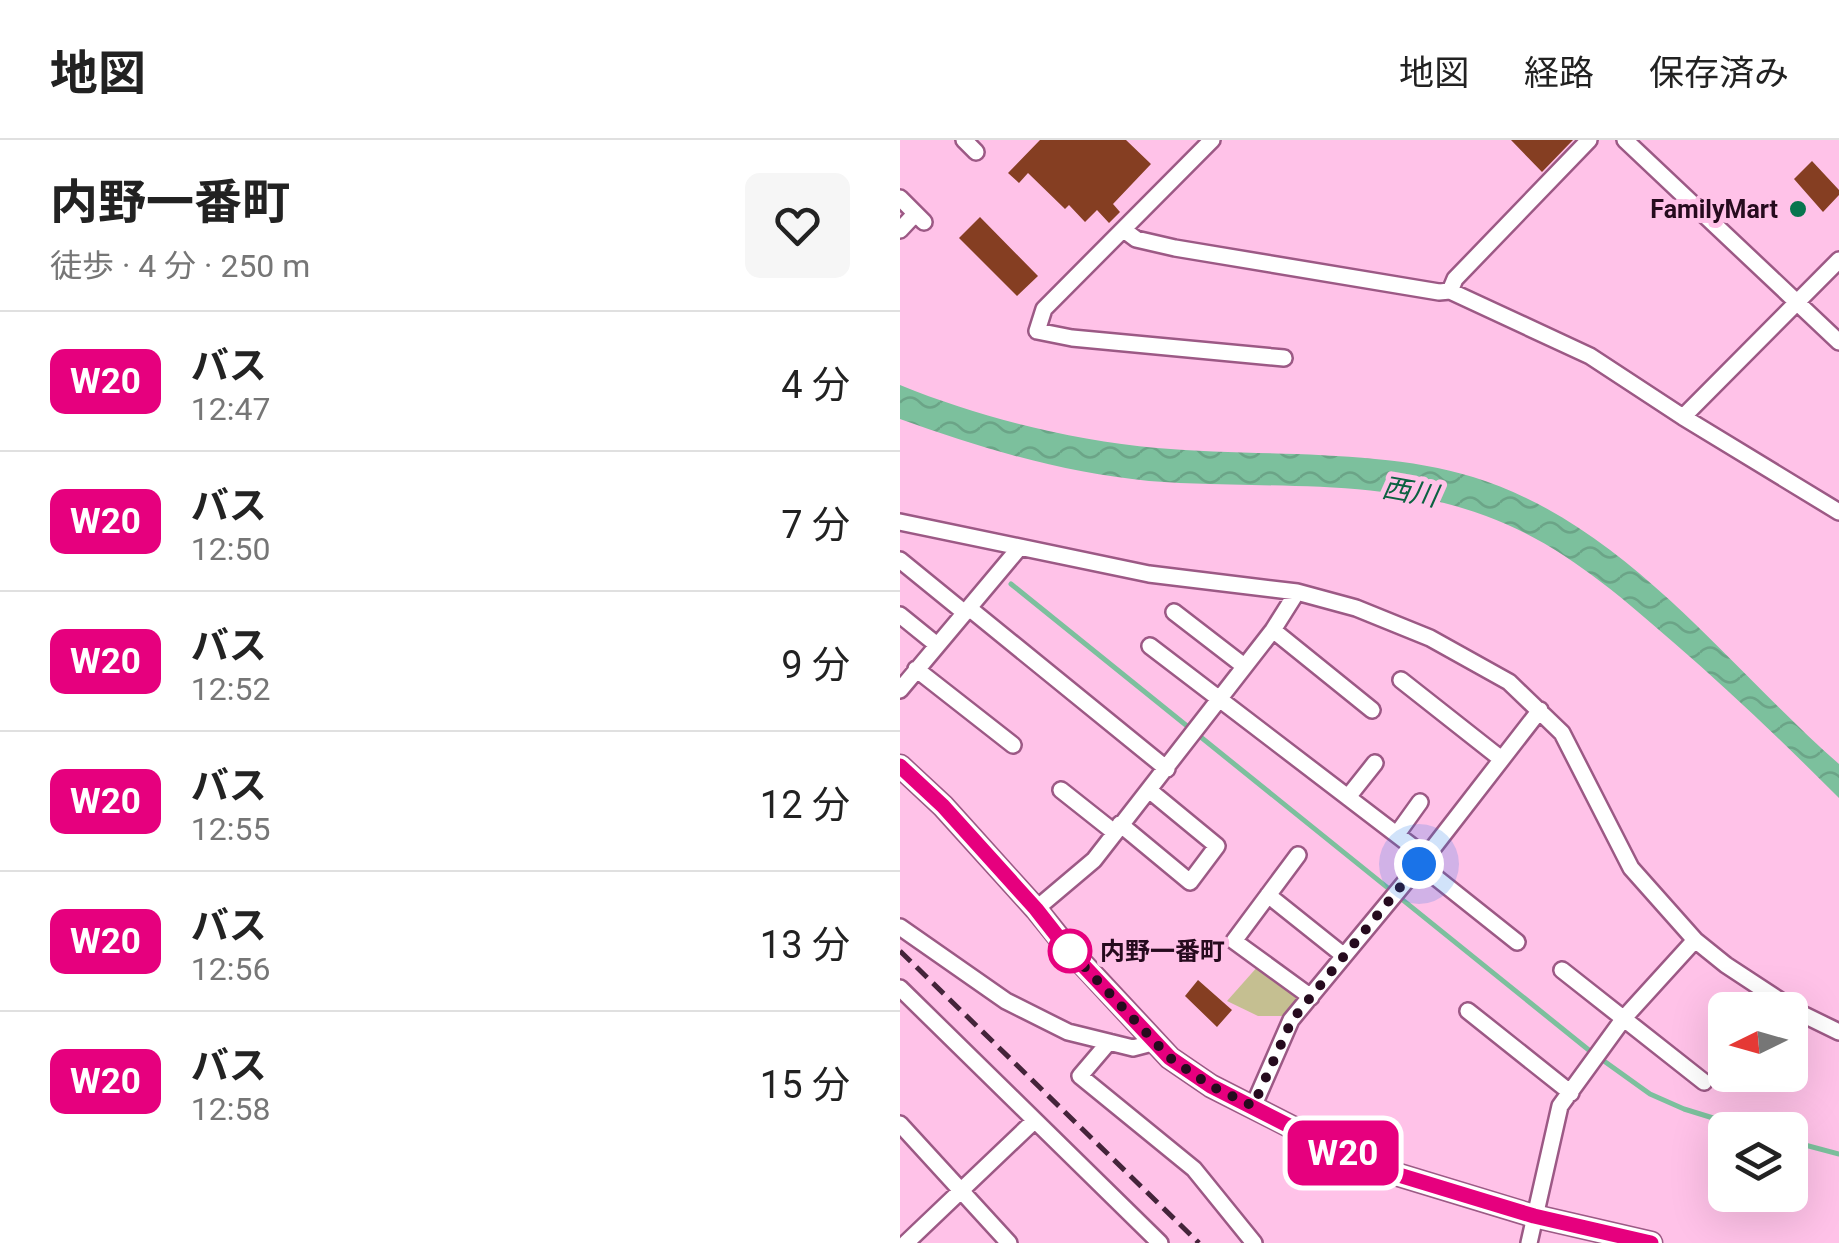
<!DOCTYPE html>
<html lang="ja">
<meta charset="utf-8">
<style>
:root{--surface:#fff;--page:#f6f6f6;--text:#222;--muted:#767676;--line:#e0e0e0}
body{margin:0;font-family:Roboto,"Noto Sans JP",sans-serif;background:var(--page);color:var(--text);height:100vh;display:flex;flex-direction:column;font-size:38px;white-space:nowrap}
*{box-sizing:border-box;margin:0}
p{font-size:32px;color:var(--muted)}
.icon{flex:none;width:55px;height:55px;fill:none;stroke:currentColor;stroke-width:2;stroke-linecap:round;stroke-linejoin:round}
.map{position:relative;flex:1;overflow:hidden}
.sheet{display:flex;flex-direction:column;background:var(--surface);width:900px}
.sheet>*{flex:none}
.badge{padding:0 20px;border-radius:15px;font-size:35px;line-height:65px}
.needle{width:65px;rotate:265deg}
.controls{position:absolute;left:808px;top:852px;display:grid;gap:20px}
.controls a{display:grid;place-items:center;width:100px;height:100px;border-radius:15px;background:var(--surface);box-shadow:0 10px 40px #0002;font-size:50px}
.you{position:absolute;width:50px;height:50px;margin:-25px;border:8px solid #fff;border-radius:50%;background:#1a73e8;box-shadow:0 0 0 15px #1a73e833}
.map>.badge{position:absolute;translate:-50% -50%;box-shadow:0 0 0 5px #fff}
.round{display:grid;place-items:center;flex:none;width:105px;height:105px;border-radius:15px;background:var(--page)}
.head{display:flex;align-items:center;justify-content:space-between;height:170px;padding:0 50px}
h1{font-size:48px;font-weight:700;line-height:75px}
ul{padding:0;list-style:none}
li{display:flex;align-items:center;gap:30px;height:140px;padding:0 50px;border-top:2px solid var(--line)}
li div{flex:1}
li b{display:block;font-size:38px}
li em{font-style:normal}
li .badge{min-width:110px;font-weight:700;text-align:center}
header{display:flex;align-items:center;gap:60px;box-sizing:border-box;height:140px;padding:0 50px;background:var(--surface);border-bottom:2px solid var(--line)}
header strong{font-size:48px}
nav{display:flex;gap:55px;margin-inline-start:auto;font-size:35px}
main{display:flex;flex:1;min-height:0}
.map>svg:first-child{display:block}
</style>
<header>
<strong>地図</strong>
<nav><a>地図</a><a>経路</a><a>保存済み</a></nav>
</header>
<main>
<section class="sheet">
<div class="head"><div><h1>内野一番町</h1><p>徒歩 · 4 分 · 250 m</p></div><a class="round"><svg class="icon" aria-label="heart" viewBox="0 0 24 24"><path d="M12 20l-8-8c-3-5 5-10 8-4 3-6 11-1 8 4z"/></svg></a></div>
<ul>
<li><span class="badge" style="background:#e6007e;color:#fff">W20</span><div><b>バス</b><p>12:47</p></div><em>4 分</em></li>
<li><span class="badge" style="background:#e6007e;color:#fff">W20</span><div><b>バス</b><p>12:50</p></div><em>7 分</em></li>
<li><span class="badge" style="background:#e6007e;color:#fff">W20</span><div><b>バス</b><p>12:52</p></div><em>9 分</em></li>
<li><span class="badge" style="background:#e6007e;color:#fff">W20</span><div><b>バス</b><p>12:55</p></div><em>12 分</em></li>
<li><span class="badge" style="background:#e6007e;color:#fff">W20</span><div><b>バス</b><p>12:56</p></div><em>13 分</em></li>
<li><span class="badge" style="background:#e6007e;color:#fff">W20</span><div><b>バス</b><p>12:58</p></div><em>15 分</em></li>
</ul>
</section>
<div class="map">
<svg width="939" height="1103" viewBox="0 0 939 1103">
<defs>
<pattern id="water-waves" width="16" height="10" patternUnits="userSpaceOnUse" patternTransform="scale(2.5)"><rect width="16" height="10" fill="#7cc09d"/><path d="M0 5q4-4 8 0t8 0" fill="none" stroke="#6ba487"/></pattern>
</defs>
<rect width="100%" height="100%" fill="#ffc2e8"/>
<!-- green -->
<path fill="#c5bf91" d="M359,825L398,860L387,876H358L327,861Z"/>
<!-- water -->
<path fill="url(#water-waves)" d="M0,245C81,278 170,300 257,308C356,317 479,308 573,337C725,384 824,523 939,624V658C885,604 831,552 773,502C717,453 658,402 586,376C478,336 362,350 249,341C164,333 80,308 0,279Z"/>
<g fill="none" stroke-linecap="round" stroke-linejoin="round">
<!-- stream -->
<path stroke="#7cc09d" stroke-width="5" d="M111,444L690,911L750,954L784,969L852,990
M890,1001L939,1014"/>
</g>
<!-- building -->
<path fill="#853e22" d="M140,0H226L251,24L213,64L220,72L209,83L197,70L185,82L169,65L165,69L128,33L119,43L108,33Z
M611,0H673L642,32Z
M912,21L939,50V55L923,72L894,39Z
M80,77L138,136L117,156L59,98Z
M298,840L332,870L317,887L285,856Z"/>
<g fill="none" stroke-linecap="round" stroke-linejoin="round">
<defs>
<path id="minor" d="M64,0L76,12
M312,0L144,169L137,191L172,198L384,218
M725,0L939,202
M0,58L24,82
M0,90L15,74
M224,90L236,99L275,108L539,152L550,151L690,216L783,277L939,372
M550,151L555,139L689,0
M783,277L939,120
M0,382L249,434L397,452L456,468L530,498L609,542L662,593L731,728L795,800L826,825L896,871L939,892
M0,420L65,473
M69,468L267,629
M274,472L344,526
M0,475L37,505
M373,490L472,570
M250,506L526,717
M16,529L113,605
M501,540L600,618
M0,550L120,407
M161,650L214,692
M448,657L475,623
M220,684L290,742L317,706L249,650
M497,694L520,662
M398,715L334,801L411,857
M519,724L617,802
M368,755L443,815
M136,769L194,720L373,490L397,452
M0,787L106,861L168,892L233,908L256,902
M662,830L804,942
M0,848L260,1103
M568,871L671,953
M209,902L180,936L294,1029L354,1103
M353,967L391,880L526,717L640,570
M0,984L109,1103
M6,1103L134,981
M629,1103L660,966L724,878L795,800"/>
<path id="major" d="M0,626L43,666L136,769L165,805L270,918L311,946L466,1025L634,1076L751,1103"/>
</defs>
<!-- minor casing -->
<use href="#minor" stroke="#9c5985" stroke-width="20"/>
<!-- major casing -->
<use href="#major" stroke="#9c5985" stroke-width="25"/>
<!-- minor -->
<use href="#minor" stroke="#fff" stroke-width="15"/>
<!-- major -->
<use href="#major" stroke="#fff" stroke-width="20"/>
<!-- rail -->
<path stroke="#44243a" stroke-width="5" stroke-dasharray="15 8" stroke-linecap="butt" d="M0,811L299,1103"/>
</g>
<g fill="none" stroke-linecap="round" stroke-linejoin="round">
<defs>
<path id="line" d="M0,626L43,666L136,769L165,806L270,918L311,946L466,1025L634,1076L751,1103"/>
</defs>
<!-- line casing -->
<use href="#line" stroke="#fff" stroke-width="22"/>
<!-- line -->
<use href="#line" stroke="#e6007e" stroke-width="15"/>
<!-- walk -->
<path stroke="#260b1e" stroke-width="10" stroke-dasharray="0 18" d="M170,811L165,806L270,918L311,946L353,966L392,880L519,724"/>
</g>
<!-- markers -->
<circle fill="#08754e" stroke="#ffc2e8" stroke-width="4" cx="898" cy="69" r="10"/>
<circle fill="#fff" stroke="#e6007e" stroke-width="5" cx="170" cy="811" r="20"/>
<g text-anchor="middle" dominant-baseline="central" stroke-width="10" stroke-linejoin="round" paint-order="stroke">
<!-- poi labels -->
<g font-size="25" font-weight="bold" fill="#260b1e" stroke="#ffc2e8" text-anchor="end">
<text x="878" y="69">FamilyMart</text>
</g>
<!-- stop labels -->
<g font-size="25" font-weight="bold" fill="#260b1e" stroke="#ffc2e8" text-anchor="start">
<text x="200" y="811">内野一番町</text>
</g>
<!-- water labels -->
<g font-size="28" font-style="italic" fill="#0b6141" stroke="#ffc2e8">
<text transform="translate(510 352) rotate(10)">西川</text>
</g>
</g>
</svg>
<div class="controls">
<a><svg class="needle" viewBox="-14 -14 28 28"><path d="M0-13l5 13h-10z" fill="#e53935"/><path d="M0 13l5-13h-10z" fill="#767676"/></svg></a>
<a><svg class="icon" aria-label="layers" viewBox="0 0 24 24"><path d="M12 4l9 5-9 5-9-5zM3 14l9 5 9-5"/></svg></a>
</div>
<div class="you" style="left:519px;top:724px"></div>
<b class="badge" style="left:443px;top:1013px;background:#e6007e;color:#fff">W20</b>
</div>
</main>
